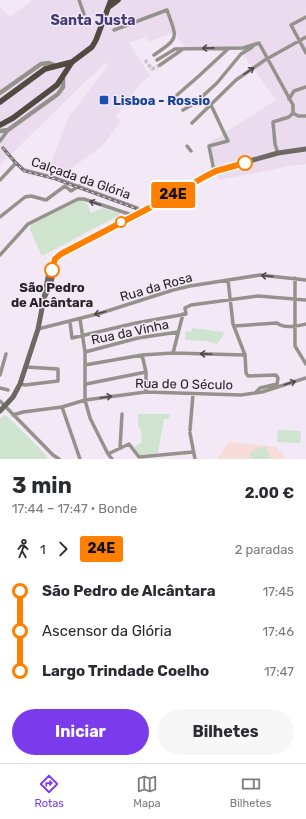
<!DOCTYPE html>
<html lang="pt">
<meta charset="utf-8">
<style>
:root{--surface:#fff;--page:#f7f7f7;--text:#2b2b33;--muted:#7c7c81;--line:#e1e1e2;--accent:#7c3aed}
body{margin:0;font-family:Rubik,sans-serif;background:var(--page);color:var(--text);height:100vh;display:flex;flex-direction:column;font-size:15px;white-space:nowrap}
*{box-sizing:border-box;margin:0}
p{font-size:13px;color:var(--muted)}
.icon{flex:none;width:22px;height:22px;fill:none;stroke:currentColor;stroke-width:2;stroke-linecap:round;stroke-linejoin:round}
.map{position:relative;height:459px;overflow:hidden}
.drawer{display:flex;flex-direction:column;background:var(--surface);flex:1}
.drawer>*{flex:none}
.badge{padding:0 8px;border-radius:3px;font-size:14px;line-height:26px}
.map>.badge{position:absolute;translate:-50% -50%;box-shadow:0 0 0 2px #fff}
.legs{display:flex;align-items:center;gap:6px;height:44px;padding:0 12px;font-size:13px}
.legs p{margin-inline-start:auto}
.overview{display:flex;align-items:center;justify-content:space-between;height:68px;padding:0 12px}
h1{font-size:22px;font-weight:700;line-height:30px}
.action{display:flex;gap:8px;margin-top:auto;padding:8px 12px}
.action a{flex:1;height:46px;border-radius:24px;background:var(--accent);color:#fff;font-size:16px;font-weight:700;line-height:46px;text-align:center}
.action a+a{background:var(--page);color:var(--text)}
ul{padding:0 12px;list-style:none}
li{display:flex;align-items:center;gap:14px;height:40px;font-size:15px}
li i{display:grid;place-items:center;width:6px;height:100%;margin:0 5px;background:currentColor}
li i::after{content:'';width:10px;height:10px;margin:-5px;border:3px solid;border-radius:50%;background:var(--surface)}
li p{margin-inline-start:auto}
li:first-child i{background:linear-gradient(#0000 50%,currentColor 0)}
li:last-child i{background:linear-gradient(currentColor 50%,#0000 0)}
.tabs{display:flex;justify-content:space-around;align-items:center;height:56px;border-top:1px solid var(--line);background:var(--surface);font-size:11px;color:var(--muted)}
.tabs a{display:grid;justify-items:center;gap:2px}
.tabs .active{color:var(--accent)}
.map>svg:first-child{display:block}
</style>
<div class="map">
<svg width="306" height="459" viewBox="0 0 306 459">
<rect width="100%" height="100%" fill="#f3e8f5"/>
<!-- built -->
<path fill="#ebdbef" d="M32,0H306V164L290,166L218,180L209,143L276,100L239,49L187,50L174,32L148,42L147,36L129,43L150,76L141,83L116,116L121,121L103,145L95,151L61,176L49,168L68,118L108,65L107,62L84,83L0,165V7L10,17Z"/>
<!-- education -->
<path fill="#f6dbd8" d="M229,442L276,447L279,452L283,453V458L288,459H218V457Z"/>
<!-- green -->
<path fill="#cee4cf" d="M80,200L86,202L91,213L103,208L121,214L42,256L30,230L31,224Z
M192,328L223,332L224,334L217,344L206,341L185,340L186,331L192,332Z
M138,414H170L169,419H164L158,453L140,455L134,447L141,443C142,436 143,432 138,426Z
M4,415L8,417L46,455L47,459H0V419Z
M278,430L301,431L300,443L277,442Z
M265,446L271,459H251L249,453Z"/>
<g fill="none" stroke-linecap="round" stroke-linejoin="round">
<!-- minor-tunnel -->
<path stroke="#cac1cc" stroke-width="3.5" stroke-dasharray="3.5 2" stroke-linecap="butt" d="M145,60L152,69L160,65"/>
<!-- minor -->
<path stroke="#95928c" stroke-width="3.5" d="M79,0L84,14
M306,17L291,25L306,53
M114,30L167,10C177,39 180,37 154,55
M157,60L175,49L243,48L259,43L293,105V113
M160,65L183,49
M177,95L200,75L229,48
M289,99L294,91L306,87
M211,105L228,141L209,146L214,171
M183,110L195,103L217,83L241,54L251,48L254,45
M293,113L298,116H306
M192,123L236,80L265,60L306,37
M0,141L8,130
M187,146L191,151
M3,148L15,162L24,170L55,178L137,208
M278,153L275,144L273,122L289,117L293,113
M0,180L16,163
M0,217L25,197L31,196L46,200L65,186L71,191L79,186
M0,255L28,224L78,199H84L132,215
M295,278V346L306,364
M228,280L233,324L245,355L246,373L248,376L276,375L278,378L277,384L260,388L256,392
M80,319L85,352V400L90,418L108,454L112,459
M70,322L72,338L136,323L186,314L185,308L191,305L258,296L306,300
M234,326L277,323C284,329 297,326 306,324
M38,329L101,313L173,290L190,286L260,275L306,280
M85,352L138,338L178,332
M173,353L183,314
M142,355L146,372V392
M85,365L142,355L173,353L245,355
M0,375L6,354
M20,384L25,385L58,381V369L26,367
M86,384L146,372
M0,388L8,390
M0,401L53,455L59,459
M62,407L80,459
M13,415L23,412L62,407L85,400L146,392L241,395L262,392L306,378
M190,430L193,394
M190,433L195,459
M120,448L122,414
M108,454L129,444L139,457L193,452"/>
<!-- tertiary -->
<path stroke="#95928c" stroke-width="4.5" d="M0,93L41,64L49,63L56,66
M0,131L8,130L58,94L63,87V78"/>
<!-- secondary -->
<path stroke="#6c685f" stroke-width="5" d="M45,296C52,284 54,273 55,259
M0,411L13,397L20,384L38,329L50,267L58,255L161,201L214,171L278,153L306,149"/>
<!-- primary -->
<path stroke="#504a40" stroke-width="5.5" d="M110,6L118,0
M0,102L45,69L72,62
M0,125L13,118L57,85L72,62L92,47L96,40L111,0"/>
<!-- tram -->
<path stroke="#726c73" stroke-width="1" d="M0,410L16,391L22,377L37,328L52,261L57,254L127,216L162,200L213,170L279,152L306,148"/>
<defs>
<path id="rail" d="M3,148L15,162L24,171L55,179L137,209"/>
</defs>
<!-- rail casing -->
<use href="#rail" stroke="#726c73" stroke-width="2.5"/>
<!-- rail -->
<use href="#rail" stroke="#f3e8f5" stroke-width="1" stroke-dasharray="3" stroke-linecap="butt"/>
</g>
<!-- one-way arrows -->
<defs><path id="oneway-shaft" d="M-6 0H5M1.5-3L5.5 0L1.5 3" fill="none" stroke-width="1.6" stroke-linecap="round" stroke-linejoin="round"/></defs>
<g stroke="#4e4a4c">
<use href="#oneway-shaft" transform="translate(208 48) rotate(179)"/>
<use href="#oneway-shaft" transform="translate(249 71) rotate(-35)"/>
<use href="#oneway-shaft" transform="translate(95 203) rotate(-161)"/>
<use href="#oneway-shaft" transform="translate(267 276) rotate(-174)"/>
<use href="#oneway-shaft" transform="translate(100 313) rotate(165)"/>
<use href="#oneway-shaft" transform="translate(206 354) rotate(-178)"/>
<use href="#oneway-shaft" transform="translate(290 383) rotate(-18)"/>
<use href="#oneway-shaft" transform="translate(106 397) rotate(-9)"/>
</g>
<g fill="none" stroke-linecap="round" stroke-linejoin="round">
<defs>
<path id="line-1" d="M52,270L55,259L61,254L155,205L206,176L216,171L245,163"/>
</defs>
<!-- line-1 casing -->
<use href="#line-1" stroke="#fff" stroke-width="9"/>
<!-- line-1 -->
<use href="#line-1" stroke="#ff7f00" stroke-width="6"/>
</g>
<!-- markers -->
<rect fill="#1a4fb4" stroke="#f3e8f5" stroke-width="1.5" x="99" y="95" width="10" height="10" rx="2"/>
<g fill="#fff" stroke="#ff7f00" stroke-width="2">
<circle cx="245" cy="163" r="7"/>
<circle cx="121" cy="222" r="5"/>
<circle cx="52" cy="270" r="7"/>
</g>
<g text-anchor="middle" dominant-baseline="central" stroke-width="3" stroke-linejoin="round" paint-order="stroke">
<!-- transit labels -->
<g font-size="13" font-weight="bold" fill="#164399" stroke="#f3e8f5" text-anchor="start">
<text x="113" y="100">Lisboa - Rossio</text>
</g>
<!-- street labels -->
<g font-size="13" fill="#282429" stroke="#f3e8f5">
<text transform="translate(81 178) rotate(19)">Calçada da Glória</text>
<text transform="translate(156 287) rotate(-16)">Rua da Rosa</text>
<text transform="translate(130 332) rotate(-12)">Rua da Vinha</text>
<text transform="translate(184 384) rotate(1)">Rua de O Século</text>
</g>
<!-- stop labels -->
<g font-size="13" font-weight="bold" fill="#282429" stroke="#f3e8f5">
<text x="52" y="287">São Pedro<tspan x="52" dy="15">de Alcântara</tspan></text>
</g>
<!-- neighbourhood labels -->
<g font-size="14" font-weight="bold" fill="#443b78" stroke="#f3e8f5">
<text x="93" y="20">Santa Justa</text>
</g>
</g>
</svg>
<b class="badge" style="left:173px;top:195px;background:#ff7f00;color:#111">24E</b>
</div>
<section class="drawer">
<div class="overview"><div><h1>3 min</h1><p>17:44 – 17:47 · Bonde</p></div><b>2.00 €</b></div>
<div class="legs"><svg class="icon" aria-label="walk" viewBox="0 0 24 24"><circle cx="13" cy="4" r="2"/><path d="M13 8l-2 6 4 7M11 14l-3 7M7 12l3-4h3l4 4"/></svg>1<svg class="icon" aria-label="forward" viewBox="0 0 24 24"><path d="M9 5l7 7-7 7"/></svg><b class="badge" style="background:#ff7f00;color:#111">24E</b><p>2 paradas</p></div>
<ul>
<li><i style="color:#ff7f00"></i><b>São Pedro de Alcântara</b><p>17:45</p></li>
<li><i style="color:#ff7f00"></i><span>Ascensor da Glória</span><p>17:46</p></li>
<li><i style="color:#ff7f00"></i><b>Largo Trindade Coelho</b><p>17:47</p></li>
</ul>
<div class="action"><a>Iniciar</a><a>Bilhetes</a></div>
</section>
<nav class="tabs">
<a class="active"><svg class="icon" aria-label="directions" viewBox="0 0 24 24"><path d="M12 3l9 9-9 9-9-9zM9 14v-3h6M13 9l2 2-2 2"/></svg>Rotas</a>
<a><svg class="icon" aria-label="map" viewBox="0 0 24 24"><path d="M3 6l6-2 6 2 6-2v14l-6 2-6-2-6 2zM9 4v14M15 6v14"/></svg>Mapa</a>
<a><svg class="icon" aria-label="tickets" viewBox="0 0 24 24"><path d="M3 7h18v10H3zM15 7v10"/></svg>Bilhetes</a>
</nav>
